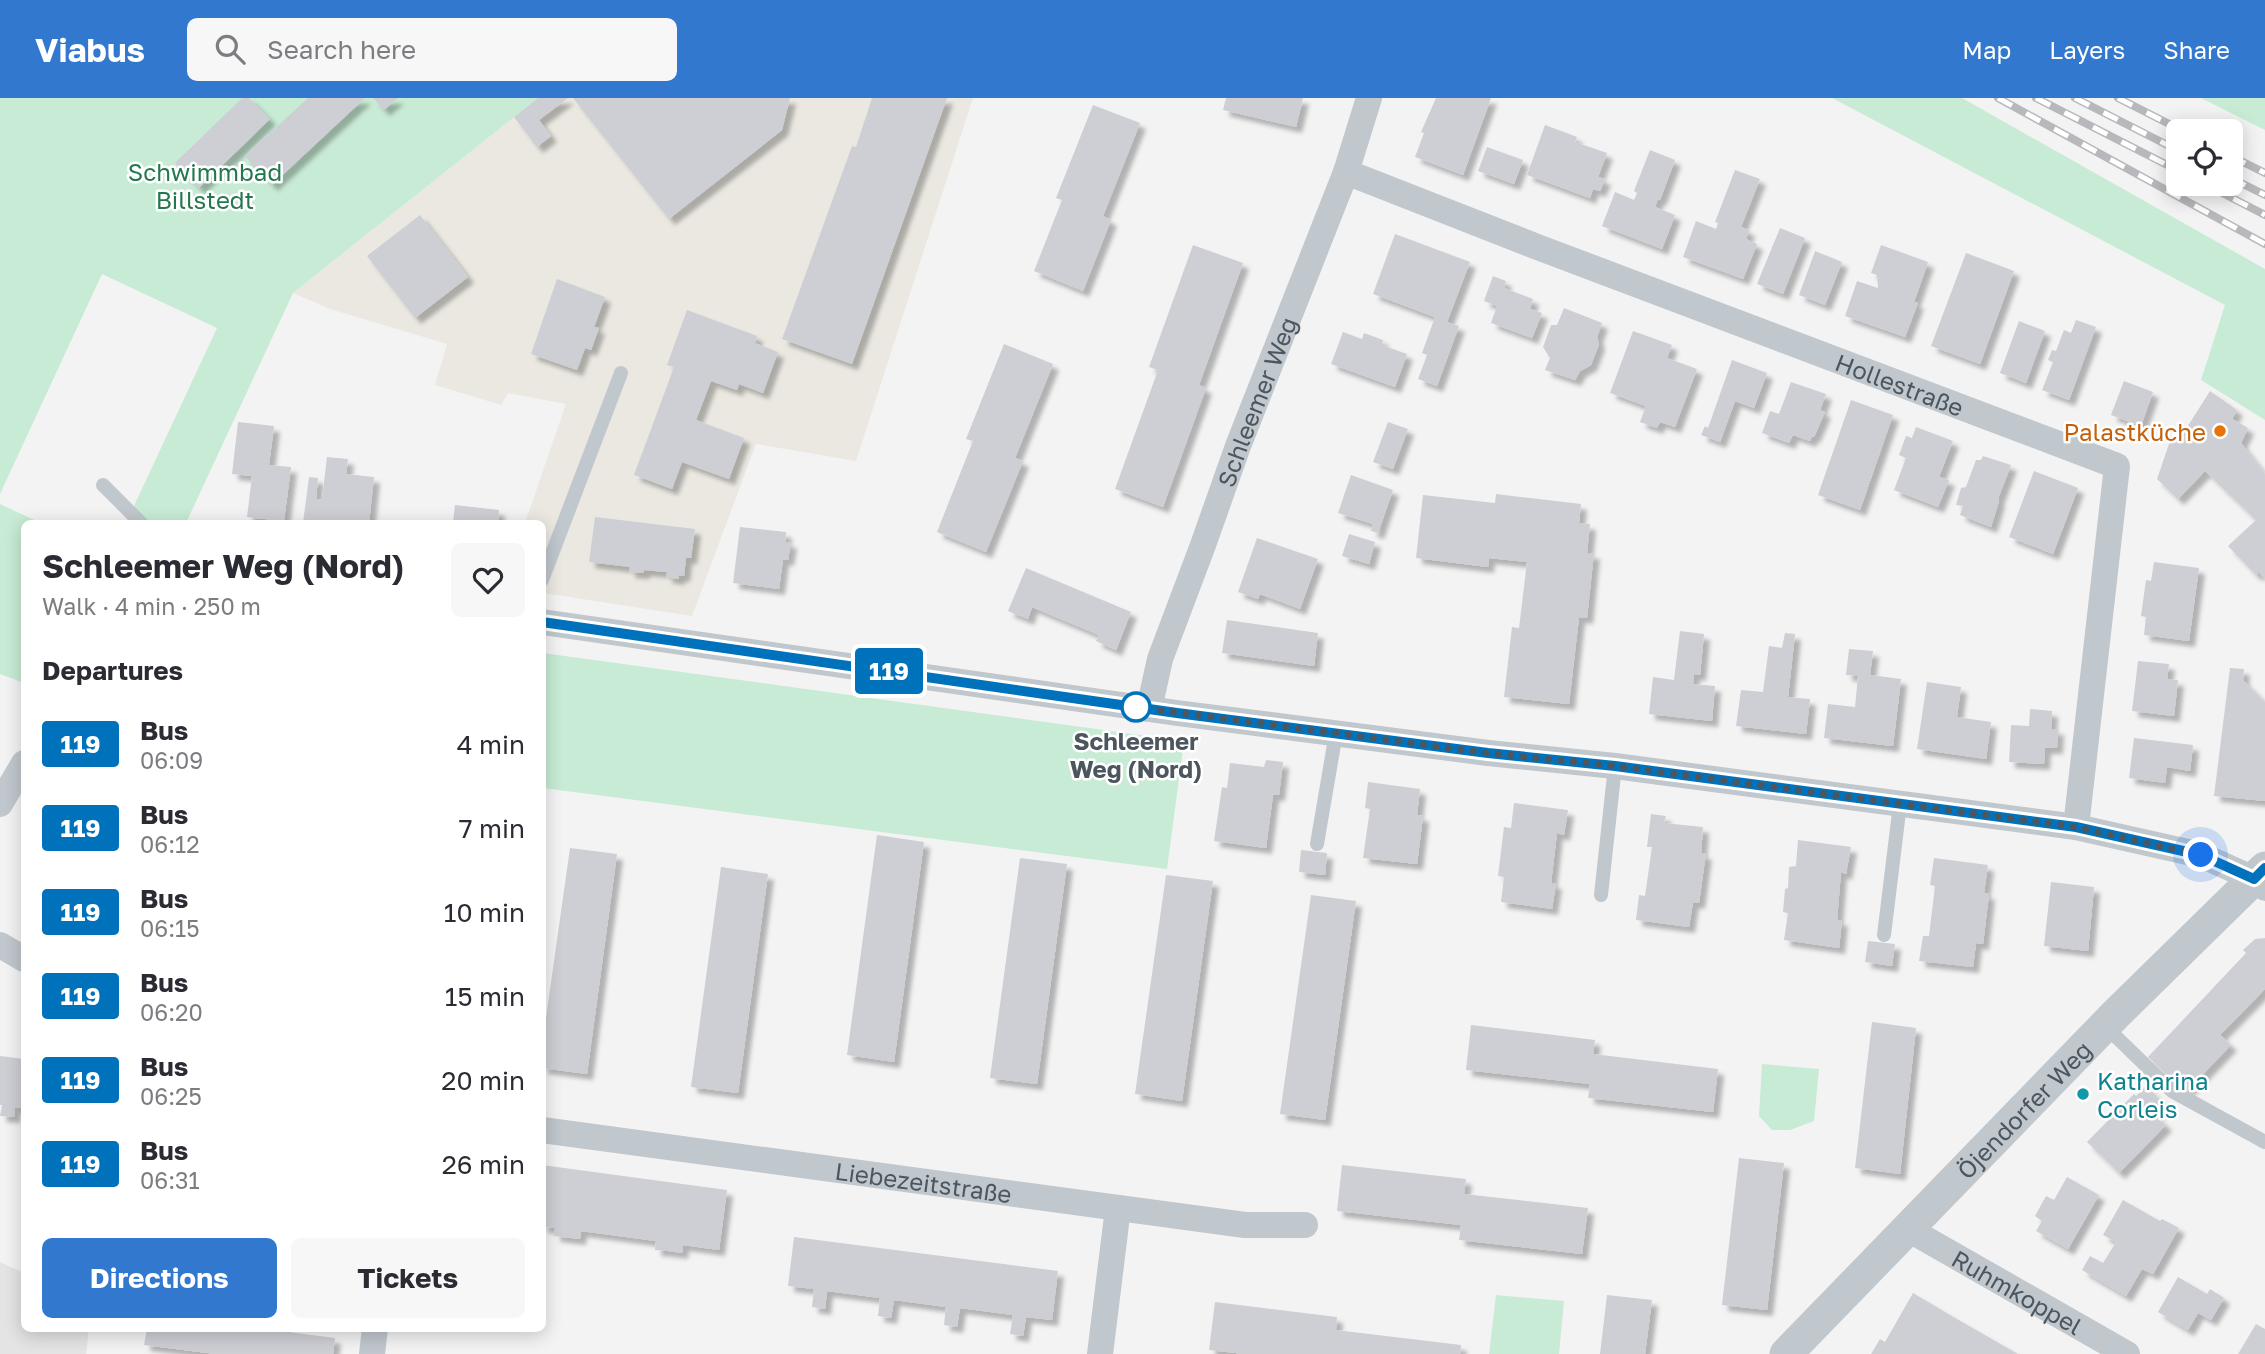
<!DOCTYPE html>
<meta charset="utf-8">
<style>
:root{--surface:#fff;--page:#f7f7f7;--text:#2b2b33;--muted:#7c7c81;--accent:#3278cf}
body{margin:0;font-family:"Golos Text",sans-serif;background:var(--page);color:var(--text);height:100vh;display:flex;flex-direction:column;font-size:26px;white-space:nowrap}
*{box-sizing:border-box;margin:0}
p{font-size:23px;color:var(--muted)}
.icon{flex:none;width:38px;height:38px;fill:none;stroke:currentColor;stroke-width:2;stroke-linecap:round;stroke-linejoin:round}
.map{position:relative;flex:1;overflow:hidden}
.sheet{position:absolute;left:21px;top:422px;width:525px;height:812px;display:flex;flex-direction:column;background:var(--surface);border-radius:10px;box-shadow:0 4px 18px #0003}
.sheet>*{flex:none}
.badge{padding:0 14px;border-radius:5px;font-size:24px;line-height:46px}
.buttons{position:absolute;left:2166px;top:21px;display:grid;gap:14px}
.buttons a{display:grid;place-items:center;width:77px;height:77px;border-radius:10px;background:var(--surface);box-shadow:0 4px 18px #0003;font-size:35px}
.you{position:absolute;width:35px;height:35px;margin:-18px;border:5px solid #fff;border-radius:50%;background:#1a73e8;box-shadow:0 0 0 10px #1a73e833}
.map>.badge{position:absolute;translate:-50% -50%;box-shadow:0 0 0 4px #fff}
h2{padding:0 21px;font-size:26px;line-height:63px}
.round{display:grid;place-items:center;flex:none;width:74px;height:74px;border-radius:10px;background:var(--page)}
.summary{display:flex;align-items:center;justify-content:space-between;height:119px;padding:0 21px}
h1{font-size:33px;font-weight:700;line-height:52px}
.action{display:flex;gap:14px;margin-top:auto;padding:14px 21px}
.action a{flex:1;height:80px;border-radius:10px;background:var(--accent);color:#fff;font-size:28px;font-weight:700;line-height:80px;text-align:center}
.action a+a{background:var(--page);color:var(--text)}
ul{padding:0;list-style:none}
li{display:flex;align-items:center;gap:21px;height:84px;padding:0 21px}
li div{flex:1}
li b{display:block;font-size:26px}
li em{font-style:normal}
li .badge{min-width:77px;font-weight:700;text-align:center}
header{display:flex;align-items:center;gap:42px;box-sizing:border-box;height:98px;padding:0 35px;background:var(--accent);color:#fff}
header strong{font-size:33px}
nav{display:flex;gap:38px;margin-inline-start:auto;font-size:24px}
.search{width:490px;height:63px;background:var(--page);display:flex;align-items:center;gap:18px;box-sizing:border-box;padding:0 24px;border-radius:10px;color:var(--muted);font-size:26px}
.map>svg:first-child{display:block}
</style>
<header>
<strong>Viabus</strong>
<div class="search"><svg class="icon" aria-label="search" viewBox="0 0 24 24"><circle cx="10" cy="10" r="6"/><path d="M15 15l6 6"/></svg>Search here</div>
<nav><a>Map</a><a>Layers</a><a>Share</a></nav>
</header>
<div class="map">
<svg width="2265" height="1256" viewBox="0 0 2265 1256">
<defs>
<filter id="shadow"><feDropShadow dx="6" dy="6" stdDeviation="2" flood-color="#0004"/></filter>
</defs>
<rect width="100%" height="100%" fill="#f4f3f3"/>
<!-- commercial -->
<path fill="#eae8e1" d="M538,0H973L856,363L756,346L692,518L543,495L542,425H525L566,306L508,295L501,307L435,287L447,246L330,211L293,195Z"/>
<!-- education -->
<path fill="#e5e4e4" d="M0,1164L24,1175V1230H89L86,1256H0Z"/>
<!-- green -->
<path fill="#c8ebd5" d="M0,0H538L293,195L186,425H126L217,230L102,176L0,396Z
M1832,0H1962L2265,171V322L2201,282L2225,207Z
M2201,0H2265V32Z
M0,406L41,425H24V585L0,576Z
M543,555L1184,643L1167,771L543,690Z
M1762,966L1819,971L1814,1023L1790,1032H1772L1759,1018Z
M1496,1197L1564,1203L1559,1256H1489Z"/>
<!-- building -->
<path fill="#cdcfd4" filter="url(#shadow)" d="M242,0H249L270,21L199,90L175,65Z
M308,0H365L272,87L245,58Z
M373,0H398L384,12Z
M538,0H568L539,22L551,38L537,49L514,19Z
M573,0H790L782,32L669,121Z
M872,0H947L852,266L782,241L852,48L856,49Z
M1226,0H1303L1296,29L1223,12Z
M1436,0H1491L1463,77L1415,59L1424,35L1421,34Z
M1093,7L1140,25L1103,118L1111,122L1083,193L1034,173L1062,102L1056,100Z
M1545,27L1577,39L1575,44L1607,55L1598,79L1605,81L1600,93L1593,91L1590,100L1527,77Z
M1487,49L1523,62L1514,86L1478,73Z
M1650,52L1675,62L1660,102L1658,101L1655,109L1675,117L1662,151L1602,128L1615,94L1634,102L1637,95L1634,93Z
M1735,72L1760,81L1741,129L1749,132L1746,141L1757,146L1743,181L1683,159L1696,123L1716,131L1718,125L1715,124Z
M420,117L468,179L415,220L367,158Z
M1780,130L1805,140L1783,196L1757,186Z
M1395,136L1470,164L1447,224L1459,228L1437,288L1418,281L1427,257L1422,255L1435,219L1373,196Z
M1193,147L1243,165L1199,287L1206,290L1163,409L1115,391L1158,272L1149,269Z
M1881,147L1928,164L1914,204L1918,205L1905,239L1845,218L1857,183L1878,190L1877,177L1871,175Z
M1815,153L1842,164L1825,207L1799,197Z
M1966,155L2014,173L1980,266L1931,248Z
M1493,178L1506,183L1504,190L1533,201L1530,211L1542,215L1532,240L1491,225L1497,208L1484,203Z
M557,181L605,199L594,229L599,230L591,252L585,250L577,272L531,256Z
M1564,210L1602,225L1597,239L1599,246L1591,267L1580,273L1575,282L1545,272L1550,260L1543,249L1551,227H1557Z
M687,212L757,238L755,245L778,254L763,295L739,286L737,292L711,283L696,322L744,340L729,381L682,364L672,391L634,377L674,269L667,267Z
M2076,222L2096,229L2069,302L2042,292L2053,264L2048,262L2052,252L2056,253L2064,232L2071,235Z
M2019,223L2045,233L2026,285L2000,275Z
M1633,233L1672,247L1667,260L1697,271L1675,329L1660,324L1657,330L1640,324L1646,308L1610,295Z
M1343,234L1362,241L1364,235L1383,242L1382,247L1407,256L1395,289L1331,266Z
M1004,246L1053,266L1015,360L1023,363L986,454L937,434L973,343L966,341Z
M1732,262L1767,275L1754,310L1735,303L1720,344L1701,337L1705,328L1708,330Z
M2124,283L2153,294L2141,328L2111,317Z
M1791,284L1826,296L1820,312L1825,314L1814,339L1812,338L1810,343L1793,337L1789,345L1762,335L1770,313L1779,316Z
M2210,293L2237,312L2232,321L2248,330L2241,345L2265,376V481L2259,474L2256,477L2228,448L2256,422L2205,373L2178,401L2157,381L2171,340L2179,342Z
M1851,302L1893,317L1860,412L1818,397Z
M238,324L274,328L269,367L291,369L284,423L247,419L252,378L232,376Z
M1388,324L1408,331L1393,371L1373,364Z
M1916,329L1953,343L1939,379L1949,382L1938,409L1894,392L1906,360L1899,357L1906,338L1912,340Z
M1983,358L2011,367L1998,401L1999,403L1991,429L1960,417L1963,408L1956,407L1961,390L1966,389L1976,362H1981Z
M327,359L348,361L346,376L374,379L369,425H303L309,379L318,380L316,401L322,402Z
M2034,373L2078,390L2053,456L2009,439Z
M1351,377L1393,392L1378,435L1371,433L1373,426L1338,415Z
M1496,396L1581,406L1579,425L1590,426L1587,455H1594L1587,520L1579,519L1569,606L1504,599L1512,529L1519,530L1527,464L1489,460L1488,469L1416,460L1423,397L1495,405Z
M455,407L499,412L498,425H453Z
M595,419L695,431L691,460H686L684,478L679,477V481L666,479L667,474L644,472V475L629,474L630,469L589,464Z
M740,429L786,434L785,444H791L788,462L783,461L779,491L733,485Z
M1349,436L1375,444L1369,466L1342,458Z
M1257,440L1318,461L1300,511L1260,496L1258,501L1238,494Z
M2154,464L2199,470L2189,543L2144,537L2146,519L2141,518L2146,482L2151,483Z
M1026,470L1131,514L1116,552L1096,543L1099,537L1032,509L1028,521L1008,513Z
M1227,522L1318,535L1314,568L1222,555Z
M1680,533L1704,536L1700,577L1694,576L1693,586L1715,588L1712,623L1649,616L1653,579L1674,582Z
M1785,535L1795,536L1788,599L1810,601L1806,636L1736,628L1741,592L1763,594L1769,548L1782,550Z
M1849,551L1873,553L1870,577L1901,581L1893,648L1824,640L1828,606L1855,609L1858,578L1846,577Z
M2138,563L2169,566L2167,581L2178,582L2174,618L2132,613Z
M2230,570L2244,571L2243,582L2265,604V703L2214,698Z
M1927,584L1961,589L1957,619L1991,624L1986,661L1917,651Z
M2030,611L2052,613L2051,631H2058L2057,650H2045L2044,666L2009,664L2011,627L2029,628Z
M2134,640L2193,647L2190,673L2167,669L2165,685L2129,680Z
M1266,662L1283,664L1279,697H1273L1266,750L1214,743L1222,689L1227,690L1230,665L1264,669Z
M1368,684L1420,691L1417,717L1423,718L1417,766L1363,760L1370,711L1365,710Z
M1514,705L1568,712L1564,737L1557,735L1551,785H1556L1552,811L1501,804L1504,779L1498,778L1504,729L1511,730Z
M1651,716L1666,718L1664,725L1703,729L1701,756L1706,755L1699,805L1693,804L1689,829L1636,822L1639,797L1645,798L1652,749H1647Z
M877,737L924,744L894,964L847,957Z
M1798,742L1851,749L1846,776L1841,774L1837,822H1842L1839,850L1784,842L1788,815L1783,814L1785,791L1788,790L1789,769L1796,768Z
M570,750L617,756L587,976L542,970V948Z
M1301,752L1327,755L1325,777L1299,774Z
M1020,760L1067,766L1037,986L990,980Z
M1934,760L1988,767L1984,795L1989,796L1983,846L1976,845L1973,869L1919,863L1923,838H1929L1935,788L1930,787Z
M721,769L768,776L738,995L691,989Z
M1166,777L1213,783L1182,1003L1135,996Z
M2051,784L2094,789L2088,853L2044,848Z
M1311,797L1356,803L1325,1022L1280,1016Z
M2265,840V891L2220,937L2231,947L2187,993L2172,979L2171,981L2148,959L2246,855L2243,852L2255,841Z
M1868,843L1895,846L1892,868L1865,864Z
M1872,924L1916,930L1900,1076L1855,1070Z
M1471,927L1595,942L1593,956L1718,971L1713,1014L1588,1000L1590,986L1466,972Z
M0,958L24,961V1010L15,1009L14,1019L0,1018L2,1007H0Z
M2146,988L2166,1007L2155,1017L2166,1027L2119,1075L2087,1044L2134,996L2136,998Z
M1739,1060L1784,1065L1767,1212L1722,1207Z
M542,1067L727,1092L719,1152L683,1147L682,1155L668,1153L655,1152L656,1143L581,1133L580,1141L554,1138L555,1130L542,1129Z
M1342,1067L1466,1081L1464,1096L1588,1110L1582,1156L1459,1142L1461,1127L1337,1113Z
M2067,1079L2099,1097L2068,1151L2036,1133L2042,1123L2035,1118L2046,1098L2054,1102Z
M2123,1102L2160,1123L2162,1121L2179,1130L2153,1176L2142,1171L2126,1198L2082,1172L2090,1158L2103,1165L2116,1144L2103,1137Z
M794,1139L1058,1173L1052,1222L1026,1219L1023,1238L1010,1236L1013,1217L960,1210L957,1229L944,1227L946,1209L894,1202L891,1220L878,1218L880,1200L827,1193L825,1211L812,1209L814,1191L788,1188Z
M2178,1179L2207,1196L2210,1191L2224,1200L2211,1222L2198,1215L2188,1232L2158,1214Z
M1913,1195L1950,1217L2018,1256H1871L1880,1241L1885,1244Z
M1607,1197L1652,1202L1645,1256H1600Z
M1215,1204L1337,1219L1336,1232L1461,1247L1460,1256H1245L1209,1252Z
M2256,1226L2265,1231V1256H2238Z
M147,1230H273V1232L335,1240L333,1256H216L144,1247Z"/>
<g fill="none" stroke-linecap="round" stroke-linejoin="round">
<!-- service -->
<path stroke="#c0c7cd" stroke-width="14" d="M103,387L141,425
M542,482L621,275
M1317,746L1336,635
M1601,797L1615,668
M1884,837L1900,706
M2105,928L2172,993L2265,1044"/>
<!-- minor -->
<g stroke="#c0c7cd" stroke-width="26">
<path id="s1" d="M1346,74L1540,150L2117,368L2076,729"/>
<path d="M542,524L1177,615L1488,655L1615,668L2076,729L2201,757L2254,781L2265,790"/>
<path id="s2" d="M1149,611L1160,561L1203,447L1238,348L1346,74L1369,0"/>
<path d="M0,706L24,665"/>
<path d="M0,847L24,861"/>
<path id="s3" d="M542,1032L1245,1127H1305"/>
<path id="s4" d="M1908,1131L2127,1256"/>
<path d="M372,1256L375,1230"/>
<path d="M1100,1256L1118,1110"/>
</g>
<!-- tertiary -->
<path stroke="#c0c7cd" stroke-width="33" id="s5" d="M1786,1256L2116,916L2265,770"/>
<defs>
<path id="rail" d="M1998,0L2265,146
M2036,0L2179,73
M2075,0L2179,53
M2118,0L2183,33
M2231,58L2265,75
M2231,80L2265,97
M2205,86L2265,117"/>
</defs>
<!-- rail casing -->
<use href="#rail" stroke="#b6b8bc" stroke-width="8"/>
<!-- rail -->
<use href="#rail" stroke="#fff" stroke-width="5" stroke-dasharray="16" stroke-linecap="butt"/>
</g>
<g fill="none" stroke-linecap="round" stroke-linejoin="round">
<defs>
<path id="line" d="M542,524L1177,615L1488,655L1615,668L2076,729L2201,757L2254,781L2265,770"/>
</defs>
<!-- line casing -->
<use href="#line" stroke="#fff" stroke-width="16"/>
<!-- line -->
<use href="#line" stroke="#0072bc" stroke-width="10"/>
<!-- walk -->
<path stroke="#4c565e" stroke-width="7" stroke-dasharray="0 12.6" d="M1136,609L1488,655L1615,668L2076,729L2201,757"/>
</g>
<!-- markers -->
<circle fill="#e8710a" stroke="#fff" stroke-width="2.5" cx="2220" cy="333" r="7"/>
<circle fill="#fff" stroke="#0072bc" stroke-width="3.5" cx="1136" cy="609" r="14"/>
<circle fill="#0f9aa8" stroke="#fff" stroke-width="2.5" cx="2083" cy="996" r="7"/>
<g text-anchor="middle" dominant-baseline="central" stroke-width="5" stroke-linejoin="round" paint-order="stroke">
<!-- park labels -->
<g font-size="24" fill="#24784e" stroke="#fff">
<text x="205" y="73">Schwimmbad<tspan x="205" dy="28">Billstedt</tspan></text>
</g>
<!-- street labels -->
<g font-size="24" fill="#4c565e" stroke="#fff">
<text stroke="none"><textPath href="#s1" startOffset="593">Hollestraße</textPath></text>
<text stroke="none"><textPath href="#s2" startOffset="326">Schleemer Weg</textPath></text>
<text stroke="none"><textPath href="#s5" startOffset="341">Öjendorfer Weg</textPath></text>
<text stroke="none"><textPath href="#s3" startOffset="385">Liebezeitstraße</textPath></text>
<text stroke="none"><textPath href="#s4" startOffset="126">Ruhmkoppel</textPath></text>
</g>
<!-- food labels -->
<g font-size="24" fill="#c56008" stroke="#fff" text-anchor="end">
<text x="2206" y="333">Palastküche</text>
</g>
<!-- stop labels -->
<g font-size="24" font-weight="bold" fill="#4c565e" stroke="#fff">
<text x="1136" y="642">Schleemer<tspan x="1136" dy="28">Weg (Nord)</tspan></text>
</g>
<!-- culture labels -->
<g font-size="24" fill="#0d838f" stroke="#fff" text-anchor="start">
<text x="2097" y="982">Katharina<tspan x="2097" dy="28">Corleis</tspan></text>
</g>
</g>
</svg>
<div class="buttons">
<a><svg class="icon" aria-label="locate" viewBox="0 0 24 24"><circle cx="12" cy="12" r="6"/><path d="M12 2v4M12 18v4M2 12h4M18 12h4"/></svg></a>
</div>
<div class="you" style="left:2201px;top:757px"></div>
<b class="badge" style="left:889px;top:573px;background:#0072bc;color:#fff">119</b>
<section class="sheet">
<div class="summary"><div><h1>Schleemer Weg (Nord)</h1><p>Walk · 4 min · 250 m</p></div><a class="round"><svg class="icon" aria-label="heart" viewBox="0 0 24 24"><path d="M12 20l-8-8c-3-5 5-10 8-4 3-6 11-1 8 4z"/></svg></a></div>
<h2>Departures</h2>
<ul>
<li><span class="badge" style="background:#0072bc;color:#fff">119</span><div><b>Bus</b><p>06:09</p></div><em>4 min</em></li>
<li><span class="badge" style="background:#0072bc;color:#fff">119</span><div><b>Bus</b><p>06:12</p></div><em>7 min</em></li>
<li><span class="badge" style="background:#0072bc;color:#fff">119</span><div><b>Bus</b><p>06:15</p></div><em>10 min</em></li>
<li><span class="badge" style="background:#0072bc;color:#fff">119</span><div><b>Bus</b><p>06:20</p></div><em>15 min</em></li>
<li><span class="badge" style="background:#0072bc;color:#fff">119</span><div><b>Bus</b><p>06:25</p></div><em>20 min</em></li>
<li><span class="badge" style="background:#0072bc;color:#fff">119</span><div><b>Bus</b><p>06:31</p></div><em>26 min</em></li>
</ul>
<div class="action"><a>Directions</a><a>Tickets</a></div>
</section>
</div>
